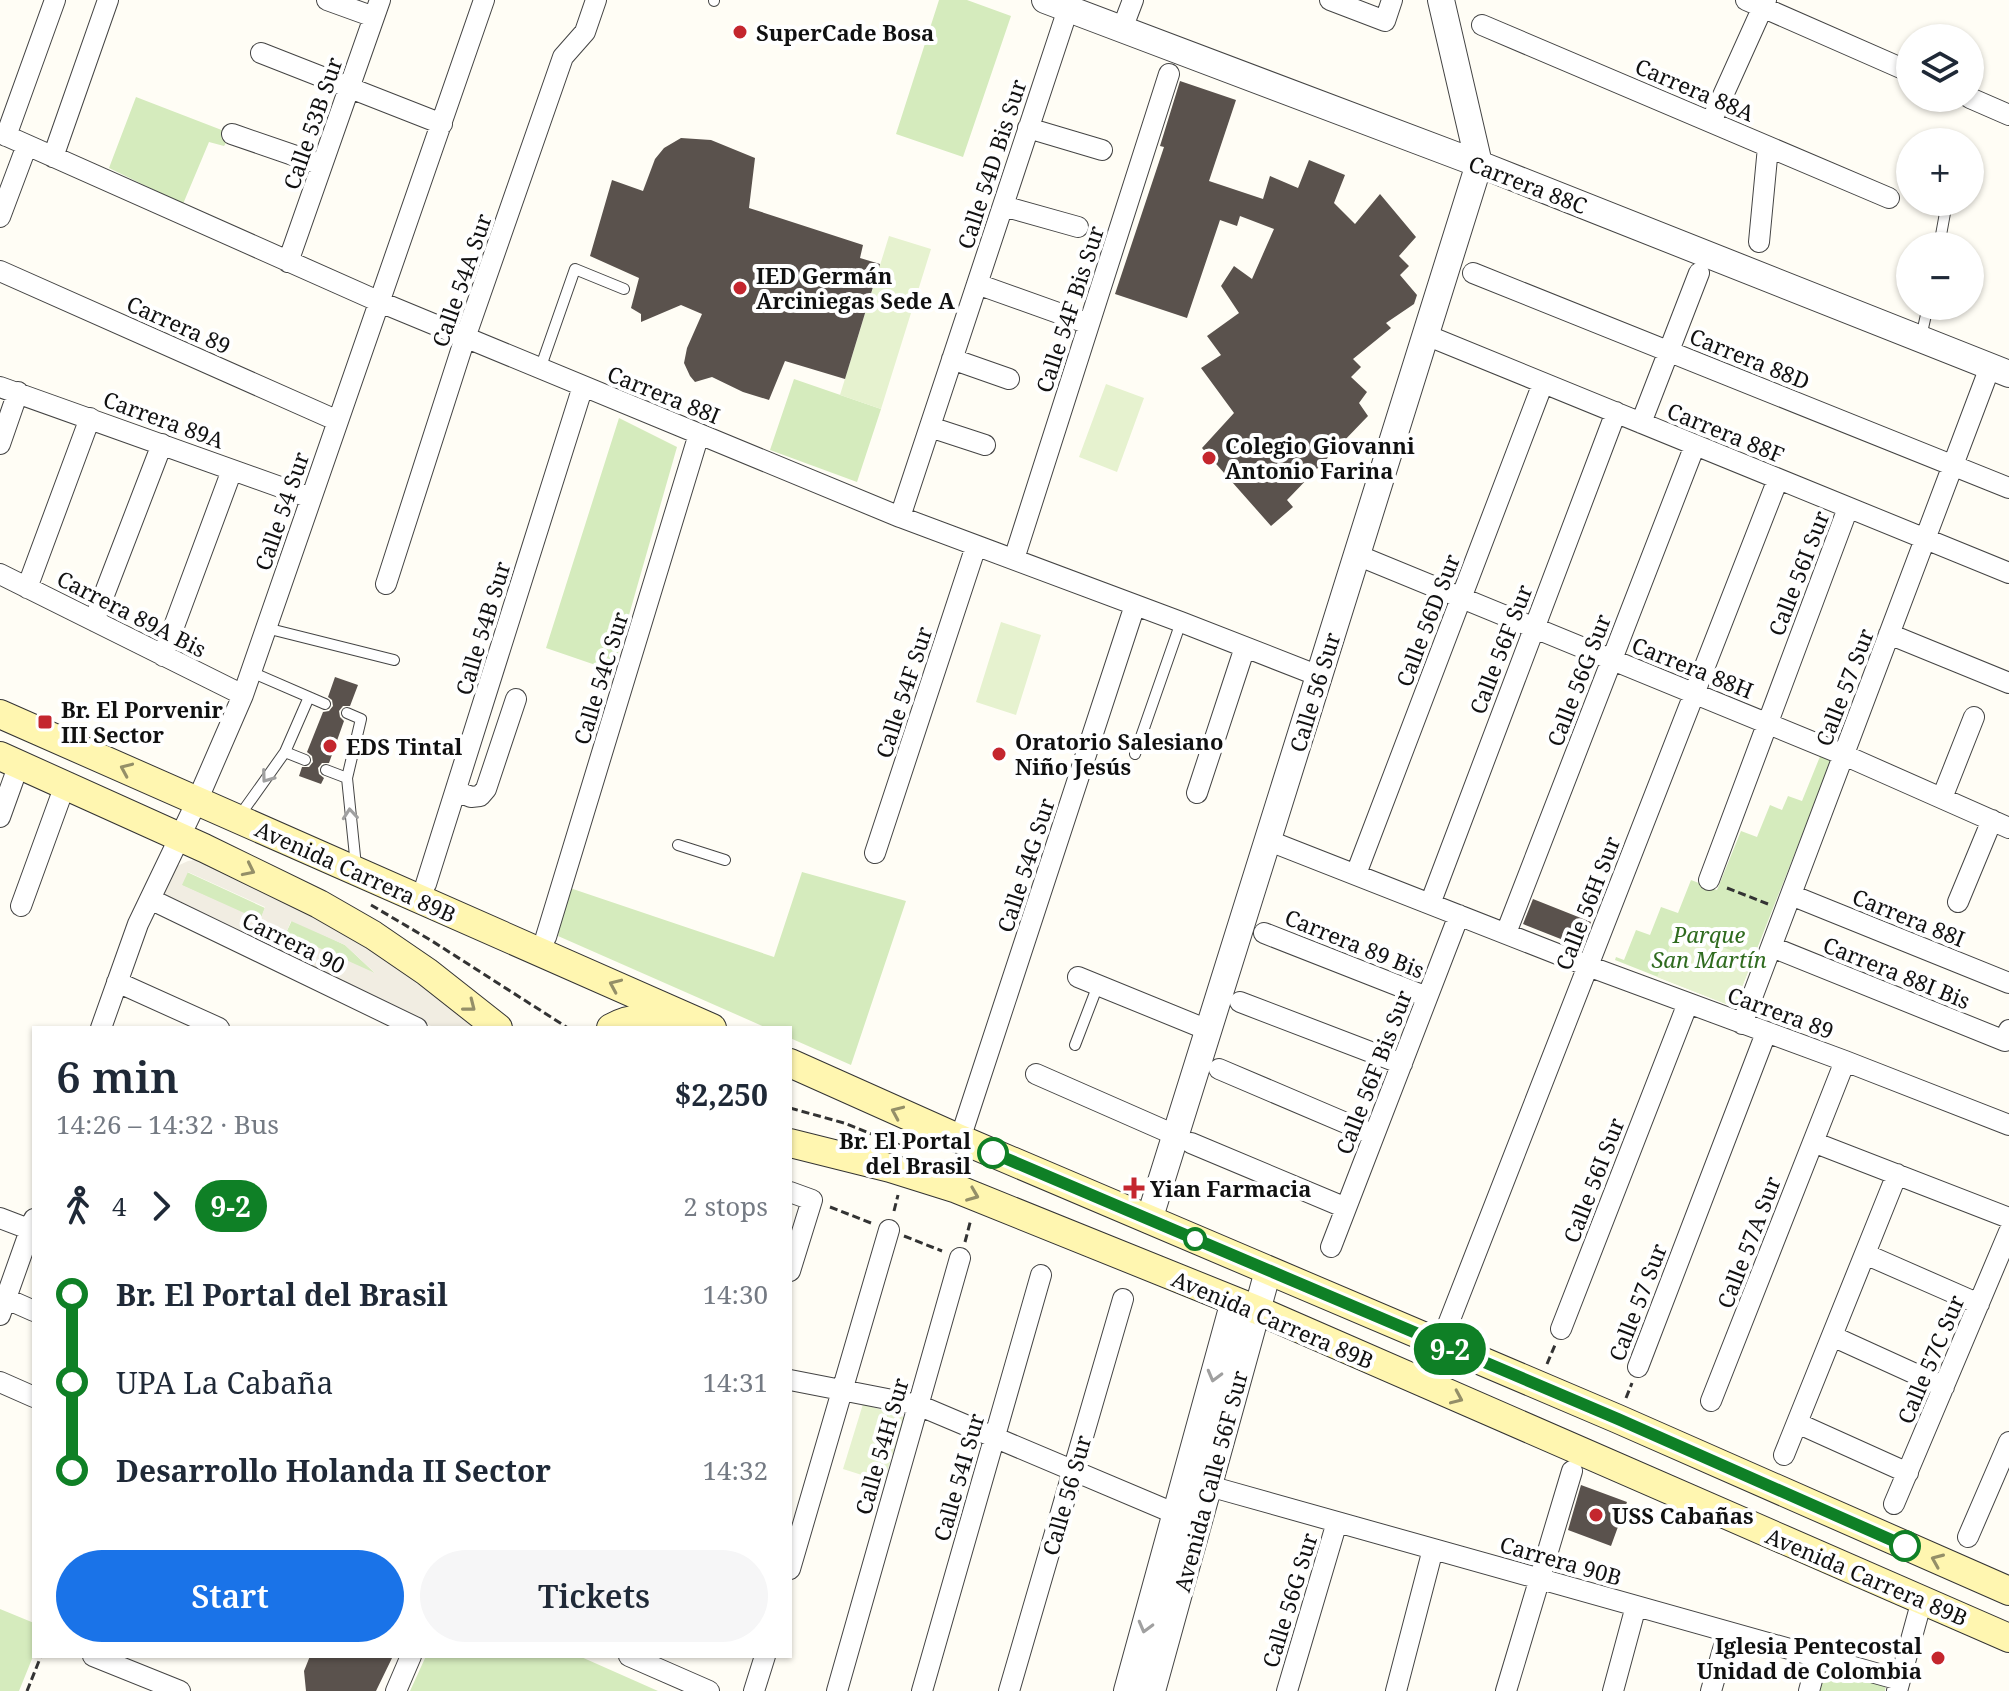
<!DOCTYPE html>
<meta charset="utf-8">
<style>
:root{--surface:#fff;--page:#f6f6f7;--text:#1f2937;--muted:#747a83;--accent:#1a73e8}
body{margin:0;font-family:"Noto Serif",serif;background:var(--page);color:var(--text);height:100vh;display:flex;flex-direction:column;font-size:30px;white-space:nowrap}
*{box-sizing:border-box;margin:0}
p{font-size:26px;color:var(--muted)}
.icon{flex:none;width:44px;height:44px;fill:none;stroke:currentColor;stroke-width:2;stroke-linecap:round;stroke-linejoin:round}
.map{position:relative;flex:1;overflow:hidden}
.sheet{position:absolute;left:32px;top:1026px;width:760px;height:632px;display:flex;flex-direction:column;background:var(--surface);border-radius:0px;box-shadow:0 2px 6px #0004}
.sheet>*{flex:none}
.badge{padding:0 16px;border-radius:26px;font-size:28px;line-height:52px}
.buttons{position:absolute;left:1896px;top:24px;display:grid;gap:16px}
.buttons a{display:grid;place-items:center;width:88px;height:88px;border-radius:50%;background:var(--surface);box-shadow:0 2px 6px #0004;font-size:40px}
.map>.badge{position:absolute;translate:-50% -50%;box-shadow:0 0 0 4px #fff}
.legs{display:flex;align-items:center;gap:12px;height:88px;padding:0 24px;font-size:26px}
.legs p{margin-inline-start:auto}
.summary{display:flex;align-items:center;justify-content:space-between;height:136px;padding:0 24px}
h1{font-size:44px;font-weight:600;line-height:60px}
.primary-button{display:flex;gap:16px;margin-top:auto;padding:16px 24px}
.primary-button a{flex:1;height:92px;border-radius:48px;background:var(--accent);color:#fff;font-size:32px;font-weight:600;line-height:92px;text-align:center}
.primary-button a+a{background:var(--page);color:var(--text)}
ul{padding:0 24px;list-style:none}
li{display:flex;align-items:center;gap:28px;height:88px;font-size:30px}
li i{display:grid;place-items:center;width:12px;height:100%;margin:0 10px;background:currentColor}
li i::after{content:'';width:20px;height:20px;margin:-10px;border:6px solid;border-radius:50%;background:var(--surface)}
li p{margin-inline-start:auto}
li:first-child i{background:linear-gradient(#0000 50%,currentColor 0)}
li:last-child i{background:linear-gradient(currentColor 50%,#0000 0)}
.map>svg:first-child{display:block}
</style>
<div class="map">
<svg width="2009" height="1691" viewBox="0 0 2009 1691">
<rect width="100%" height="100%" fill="#fffdf5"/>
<!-- green -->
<path fill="#d5ebbd" d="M939,0H967L1011,16L963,157L896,134Z
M136,97L232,134L224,146L209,142L183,204L109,168Z
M794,379L881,409L857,482L770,450Z
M619,418L677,447L613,671L546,648Z
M1821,754L1832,759L1734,1007L1615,960L1616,957L1624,960L1636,930L1650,935L1661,907L1678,913L1691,880L1717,890L1741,831L1757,837L1770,805L1782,810L1788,796L1802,801Z
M187,872L265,908L260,921L181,885Z
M802,872L906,901L851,1065L790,1038V1028H767L558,936L567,887L774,957Z
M292,920L345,945L377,975L286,933Z
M0,1609L34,1623V1654L19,1691H0Z
M426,1656H579L658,1691H410Z
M1824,1667L1886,1685L1885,1691H1817Z"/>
<!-- pitch -->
<path fill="#e6f2cf" d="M889,236L931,249L881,409L840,395Z
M1106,384L1144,398L1117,472L1079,457Z
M1001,622L1041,635L1016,715L976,702Z
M1677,929L1753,959L1734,1007L1657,977Z
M863,1404L904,1417L884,1482L843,1469Z"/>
<!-- plaza -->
<path fill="#f1ede2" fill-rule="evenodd" d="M202,859L332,920L480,1028H435L164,894L175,867L188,861ZM188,872L265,907L260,920L182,885ZM291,921L345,945L375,973L286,933Z"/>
<!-- building -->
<path fill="#5a524d" d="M1180,81L1236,100L1209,181L1263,199L1270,176L1298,188L1309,160L1345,175L1334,203L1355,224L1380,194L1416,237L1399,256L1409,266L1400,275L1417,295L1414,304L1386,323L1391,328L1353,359L1361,367L1351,377L1367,392L1359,403L1368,416L1287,500L1293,507L1271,526L1202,448L1234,413L1201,368L1221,355L1207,336L1239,313L1221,286L1234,266L1252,279L1274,229L1240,216L1237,226L1220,220L1187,318L1115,294L1164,147L1160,146Z
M681,138L711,140L755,158L749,208L863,245L860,258L880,264L845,379L785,361L769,400L743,392L712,377L695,382L690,376L684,363L687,348L702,314L681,305L641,322V314L631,308L639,278L590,256L612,180L643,191L655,159L664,148Z
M335,677L358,685L350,706H343L339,711L340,717L344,721L329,763H322L318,768L319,774L324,778L321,784L299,776L302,767H309L313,762L312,756L307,752L323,712L329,711L333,706L332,700L328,697Z
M1533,899L1591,922L1581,947L1523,924Z
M1581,1485L1627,1502L1611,1546L1568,1530Z
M310,1656H393L376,1691H306L304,1671Z"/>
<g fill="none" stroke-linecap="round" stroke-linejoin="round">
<defs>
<path id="service" d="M714,1V0
M1939,246L1947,202
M1921,337L1928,306
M540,369L575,269L624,289
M266,628L394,660
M251,672L325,704
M285,752L309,697
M1135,754L1181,622
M326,770L347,778L356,866
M347,778L361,719L347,713
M238,818L285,752L305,760
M678,845L725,860
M1075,1045L1098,985"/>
<path id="minor" d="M327,0L374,17
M1330,0L1385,21L1392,0
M1746,0L1910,72
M1482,25L1889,198
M1122,29L1133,0
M261,53L442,124
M1970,98L2009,115
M1711,122L1766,0
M1028,128L1102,150
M0,133L380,302L900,517L1181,622L1319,676
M232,134L322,165
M6,136L55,0
M53,157L108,0
M1003,206L1078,227
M0,217L27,145
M1759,242L1768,147
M288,262L380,0
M0,271L338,421
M1473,273L2009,488
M977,284L1089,324
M1426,335L2009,573
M952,359L1009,379
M0,387L311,498
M1641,423L1699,273
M930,427L985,445
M0,444L18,392
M900,517L1068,9
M1357,555L1844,755L2009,828
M1014,559L1169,74
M0,574L243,695
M386,584L465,338L563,57L585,32L596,0
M27,588L90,418
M94,621L162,444
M1889,634L2009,683
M163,656L232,470
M456,791L471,797L480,796L486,789L516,699
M1197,793L1245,647
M1942,798L1974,717
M0,817L19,764
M1267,840L1588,966L1845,1061L2009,1125
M875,853L976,546
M1356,874L1543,383
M1709,880L1848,508
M426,884L583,386
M1791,895L2009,983
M150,899L417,1028
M1958,902L1992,820
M1430,904L1616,412
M21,906L65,785
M1264,933L1427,997
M1506,933L1695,445
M546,937L699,434
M1772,947L2005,1041L2009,1030
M1078,977L1208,1030
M117,982L219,1028
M1240,1002L1402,1064
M1742,1024L1990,367
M101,1028L138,924L197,801L243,695L484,0
M1219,1069L1374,1135
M1036,1074L1175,1135
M960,1139L1135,605
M1813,1142L2009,1218
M1191,1143L1346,1208
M790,1192L812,1200L790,1271
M0,1218L34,1231
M1331,1247L1459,915
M1865,1254L1979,1304
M0,1296L34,1311
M0,1315L34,1219
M1561,1329L1688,1003
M1832,1336L1944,1387
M1440,1345L1778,479
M1638,1367L1766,1033
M790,1380L918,1405L1176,1514
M0,1382L34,1397
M1711,1401L1845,1061
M1797,1423L1908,1473
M1784,1455L1897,1174
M1209,1486L1900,1680
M1894,1504L2009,1232
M1968,1537L2009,1442
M790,1569L889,1230
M93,1656L180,1691
M629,1656L709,1691
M396,1691L411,1656
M754,1691L765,1656
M837,1691L960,1258
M922,1691L1041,1275
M1009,1691L1123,1299
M1287,1691L1337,1522
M1396,1691L1433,1549
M1506,1691L1572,1471
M1613,1691L1636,1606
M1711,1691L1728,1632
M1809,1691L1818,1658
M1897,1691L1922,1600"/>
<path id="tertiary" d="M1045,0L1479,164L2009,374
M1441,0L1479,164
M1149,1220L1479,164
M1127,1691L1234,1301
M1152,1691L1268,1271"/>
<path id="secondary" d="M0,714L712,1028
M0,756L204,848L319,904L373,935L427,972L498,1028
M611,1028C637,1013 653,1020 679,1028
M790,1063L960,1139L1618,1419L2009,1591
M790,1143L890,1168L957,1189L1257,1310L2009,1638"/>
</defs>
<!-- service casing -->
<use href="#service" stroke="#444" stroke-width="12"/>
<!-- minor casing -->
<use href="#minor" stroke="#444" stroke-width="22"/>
<!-- tertiary casing -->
<use href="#tertiary" stroke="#444" stroke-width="28"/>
<!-- secondary casing -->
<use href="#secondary" stroke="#333" stroke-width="30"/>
<!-- path -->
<path stroke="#333" stroke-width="3" stroke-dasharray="8 4" stroke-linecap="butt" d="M1727,888L1768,904
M371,905L432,941L568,1028
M790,1108L844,1123L907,1148
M830,1207L871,1223
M894,1211L898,1195
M904,1236L942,1251
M965,1242L971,1219
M1547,1364L1555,1345
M1626,1398L1632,1383
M27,1691L41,1656"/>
<!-- service -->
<use href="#service" stroke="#fff" stroke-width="10"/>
<!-- minor -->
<use href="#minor" stroke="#fff" stroke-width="20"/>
<!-- tertiary -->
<use href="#tertiary" stroke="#fff" stroke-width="26"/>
<!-- secondary -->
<use href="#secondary" stroke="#fff6b0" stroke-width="28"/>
</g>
<!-- one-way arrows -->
<defs><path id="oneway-chevron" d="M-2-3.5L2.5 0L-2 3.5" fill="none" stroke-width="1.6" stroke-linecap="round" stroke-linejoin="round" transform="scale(2)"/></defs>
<g stroke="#948f68">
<use href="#oneway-chevron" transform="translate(126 769) rotate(-156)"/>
<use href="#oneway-chevron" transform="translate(249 870) rotate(26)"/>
<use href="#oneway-chevron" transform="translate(615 985) rotate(-156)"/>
<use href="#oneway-chevron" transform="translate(470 1006) rotate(38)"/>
<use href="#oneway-chevron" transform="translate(897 1112) rotate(-156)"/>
<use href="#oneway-chevron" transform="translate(973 1195) rotate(22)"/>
<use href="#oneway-chevron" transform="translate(1457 1398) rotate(24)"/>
<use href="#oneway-chevron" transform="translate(1937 1560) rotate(-157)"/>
</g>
<g stroke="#a0a0a0">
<use href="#oneway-chevron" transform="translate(267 777) rotate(126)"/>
<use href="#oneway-chevron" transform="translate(350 814) rotate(-95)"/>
<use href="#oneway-chevron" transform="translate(1214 1376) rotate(105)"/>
<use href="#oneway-chevron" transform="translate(1145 1627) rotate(105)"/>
</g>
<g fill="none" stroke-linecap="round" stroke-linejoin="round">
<defs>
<path id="line-1" d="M993,1153L1618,1419L1905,1546"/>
</defs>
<!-- line-1 casing -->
<use href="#line-1" stroke="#fff" stroke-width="18"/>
<!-- line-1 -->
<use href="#line-1" stroke="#0f8026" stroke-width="12"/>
</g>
<!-- markers -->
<g fill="#c4262e" stroke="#fff" stroke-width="3">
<circle cx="740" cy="32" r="8"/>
<circle cx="740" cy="288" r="8"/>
<circle cx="1209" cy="458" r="8"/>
<rect x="37" y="714" width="16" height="16" rx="4"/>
<circle cx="330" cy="746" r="8"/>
<circle cx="999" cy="754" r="8"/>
<path d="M1130 1176h8v8h8v8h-8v8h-8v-8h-8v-8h8z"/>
<circle cx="1596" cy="1515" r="8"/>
<circle cx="1938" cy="1658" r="8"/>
</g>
<g fill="#fff" stroke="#0f8026" stroke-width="4">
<circle cx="993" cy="1153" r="14"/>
<circle cx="1195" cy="1239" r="10"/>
<circle cx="1905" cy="1546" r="14"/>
</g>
<g text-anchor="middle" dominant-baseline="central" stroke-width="8" stroke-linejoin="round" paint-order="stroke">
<!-- poi labels -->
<g font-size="22" font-weight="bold" fill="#111" stroke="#fff" text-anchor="start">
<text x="756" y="32">SuperCade Bosa</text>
<text x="756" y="275">IED Germán<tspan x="756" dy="25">Arciniegas Sede A</tspan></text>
<text x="1225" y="445">Colegio Giovanni<tspan x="1225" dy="25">Antonio Farina</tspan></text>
<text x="61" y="709">Br. El Porvenir<tspan x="61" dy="25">III Sector</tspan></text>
<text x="1015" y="741">Oratorio Salesiano<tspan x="1015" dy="25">Niño Jesús</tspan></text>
<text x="346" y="746">EDS Tintal</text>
<text x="1150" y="1188">Yian Farmacia</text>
<text x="1612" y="1515">USS Cabañas</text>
<text x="1922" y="1645" text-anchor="end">Iglesia Pentecostal<tspan x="1922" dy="25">Unidad de Colombia</tspan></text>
</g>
<!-- street labels -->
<g font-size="22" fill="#111" stroke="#fff">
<text transform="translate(1695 89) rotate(23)">Carrera 88A</text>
<text transform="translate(312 123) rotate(-71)">Calle 53B Sur</text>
<text transform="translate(991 164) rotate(-72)">Calle 54D Bis Sur</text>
<text transform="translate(1528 184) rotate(21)">Carrera 88C</text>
<text transform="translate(461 280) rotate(-71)">Calle 54A Sur</text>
<text transform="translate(1069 309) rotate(-72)">Calle 54F Bis Sur</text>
<text transform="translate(179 324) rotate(24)">Carrera 89</text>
<text transform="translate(1750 358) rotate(22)">Carrera 88D</text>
<text transform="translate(664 394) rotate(22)">Carrera 88I</text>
<text transform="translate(164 419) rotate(20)">Carrera 89A</text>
<text transform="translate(1726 432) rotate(22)">Carrera 88F</text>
<text transform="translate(281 511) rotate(-71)">Calle 54 Sur</text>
<text transform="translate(1798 573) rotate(-69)">Calle 56I Sur</text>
<text transform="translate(132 613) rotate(27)">Carrera 89A Bis</text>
<text transform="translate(1427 620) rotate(-69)">Calle 56D Sur</text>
<text transform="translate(482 628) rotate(-73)">Calle 54B Sur</text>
<text transform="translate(1500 649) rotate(-69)">Calle 56F Sur</text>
<text transform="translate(1693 667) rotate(22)">Carrera 88H</text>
<text transform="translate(600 678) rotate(-73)">Calle 54C Sur</text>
<text transform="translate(1578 680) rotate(-69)">Calle 56G Sur</text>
<text transform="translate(1844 687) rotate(-69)">Calle 57 Sur</text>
<text transform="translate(903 692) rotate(-72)">Calle 54F Sur</text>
<text transform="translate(1314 692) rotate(-73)">Calle 56 Sur</text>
<text transform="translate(1025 865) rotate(-72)">Calle 54G Sur</text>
<text transform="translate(356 871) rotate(24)">Avenida Carrera 89B</text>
<text transform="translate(1587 903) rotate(-69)">Calle 56H Sur</text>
<text transform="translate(1909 917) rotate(22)">Carrera 88I</text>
<text transform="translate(294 942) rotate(26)">Carrera 90</text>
<text transform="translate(1355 943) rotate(22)">Carrera 89 Bis</text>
<text transform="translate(1897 972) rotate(22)">Carrera 88I Bis</text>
<text transform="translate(1781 1012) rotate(20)">Carrera 89</text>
<text transform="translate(1373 1072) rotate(-69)">Calle 56F Bis Sur</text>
<text transform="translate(1593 1180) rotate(-69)">Calle 56I Sur</text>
<text transform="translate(1748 1242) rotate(-69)">Calle 57A Sur</text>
<text transform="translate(1637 1302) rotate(-69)">Calle 57 Sur</text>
<text transform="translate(1273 1319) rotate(23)">Avenida Carrera 89B</text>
<text transform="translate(1930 1359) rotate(-67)">Calle 57C Sur</text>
<text transform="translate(881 1446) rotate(-74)">Calle 54H Sur</text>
<text transform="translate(958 1477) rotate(-74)">Calle 54I Sur</text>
<text transform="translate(1210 1481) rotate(-75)">Avenida Calle 56F Sur</text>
<text transform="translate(1066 1495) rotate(-74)">Calle 56 Sur</text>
<text transform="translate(1561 1560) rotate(16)">Carrera 90B</text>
<text transform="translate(1867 1576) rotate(23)">Avenida Carrera 89B</text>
<text transform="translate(1289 1600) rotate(-73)">Calle 56G Sur</text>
</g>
<!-- park labels -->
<g font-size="22" font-style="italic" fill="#2f6b1f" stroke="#fff">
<text x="1709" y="934">Parque<tspan x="1709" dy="25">San Martín</tspan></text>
</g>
<!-- stop labels -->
<g font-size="22" font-weight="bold" fill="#111" stroke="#fff" text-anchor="end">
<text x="971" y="1140">Br. El Portal<tspan x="971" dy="25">del Brasil</tspan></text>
</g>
</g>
</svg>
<div class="buttons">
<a><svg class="icon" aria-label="layers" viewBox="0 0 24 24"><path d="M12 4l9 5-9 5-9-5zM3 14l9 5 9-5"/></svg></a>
<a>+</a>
<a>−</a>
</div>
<b class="badge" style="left:1450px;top:1349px;background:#0f8026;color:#fff">9-2</b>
<section class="sheet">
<div class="summary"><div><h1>6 min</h1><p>14:26 – 14:32 · Bus</p></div><b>$2,250</b></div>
<div class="legs"><svg class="icon" aria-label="walk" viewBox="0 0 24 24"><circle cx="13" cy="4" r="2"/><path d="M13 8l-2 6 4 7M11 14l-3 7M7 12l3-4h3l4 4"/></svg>4<svg class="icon" aria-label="forward" viewBox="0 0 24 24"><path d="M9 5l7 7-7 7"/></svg><b class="badge" style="background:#0f8026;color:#fff">9-2</b><p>2 stops</p></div>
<ul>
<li><i style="color:#0f8026"></i><b>Br. El Portal del Brasil</b><p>14:30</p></li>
<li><i style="color:#0f8026"></i><span>UPA La Cabaña</span><p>14:31</p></li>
<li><i style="color:#0f8026"></i><b>Desarrollo Holanda II Sector</b><p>14:32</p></li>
</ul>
<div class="primary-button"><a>Start</a><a>Tickets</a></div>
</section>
</div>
